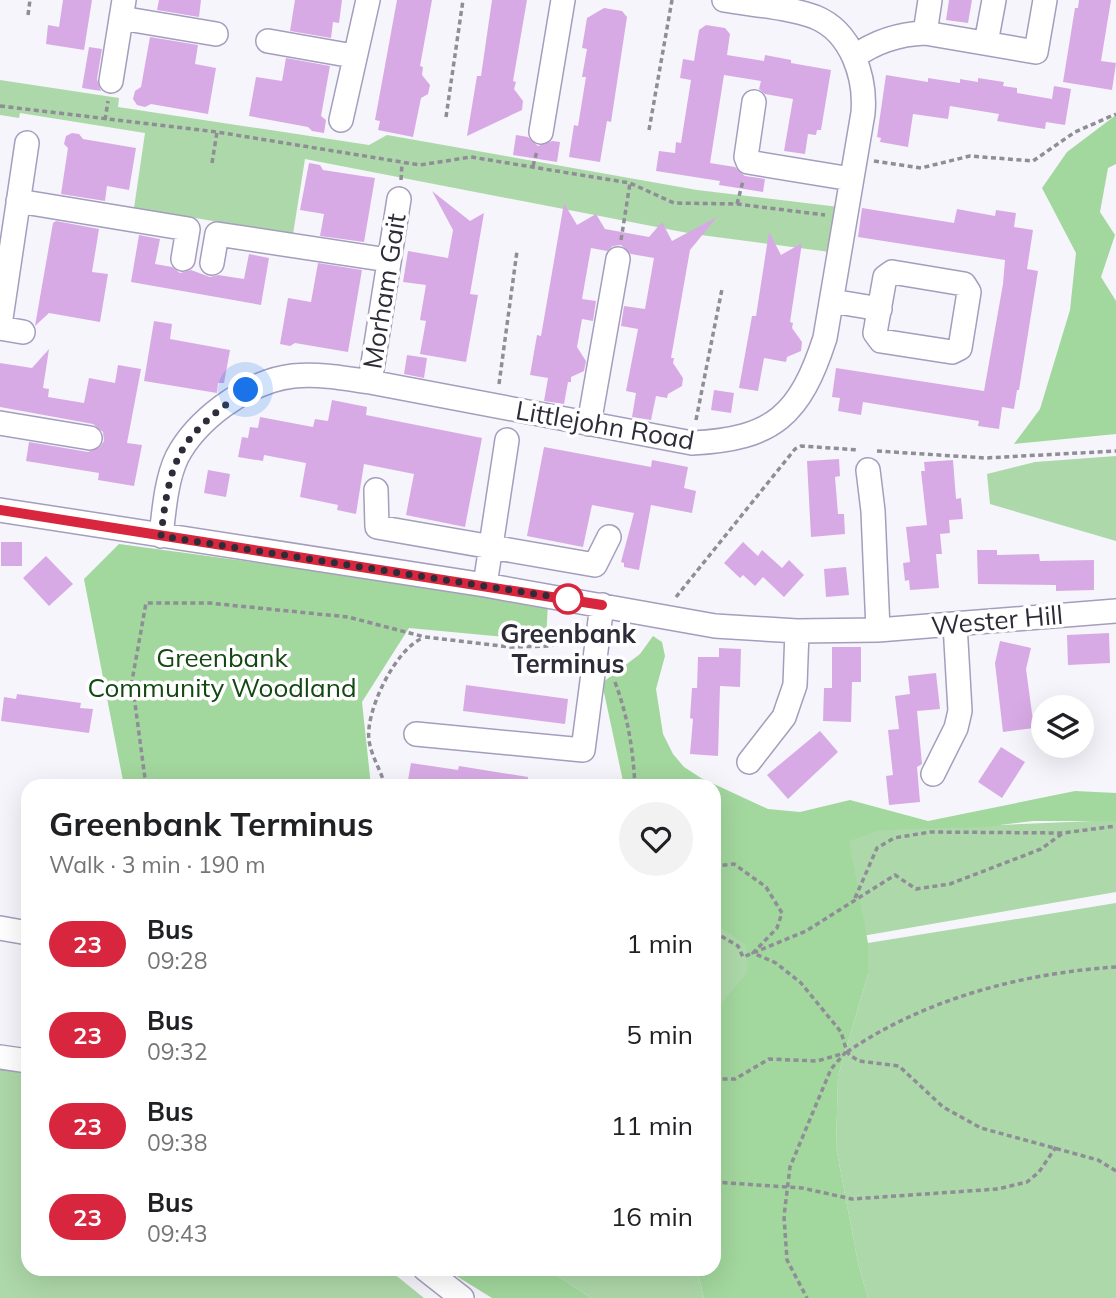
<!DOCTYPE html>
<meta charset="utf-8">
<style>
:root{--surface:#fff;--page:#f2f2f2;--text:#202124;--muted:#757577}
body{margin:0;font-family:Mulish,sans-serif;background:var(--page);color:var(--text);height:100vh;display:flex;flex-direction:column;font-size:26px;white-space:nowrap}
*{box-sizing:border-box;margin:0}
p{font-size:23px;color:var(--muted)}
.icon{flex:none;width:38px;height:38px;fill:none;stroke:currentColor;stroke-width:2;stroke-linecap:round;stroke-linejoin:round}
.map{position:relative;flex:1;overflow:hidden}
.panel{position:absolute;left:21px;top:779px;width:700px;height:497px;display:flex;flex-direction:column;background:var(--surface);border-radius:21px;box-shadow:0 7px 28px #0002}
.panel>*{flex:none}
.badge{padding:0 14px;border-radius:23px;font-size:24px;line-height:46px}
.fabs{position:absolute;left:1031px;top:695px;display:grid;gap:14px}
.fabs a{display:grid;place-items:center;width:63px;height:63px;border-radius:50%;background:var(--surface);box-shadow:0 7px 28px #0002;font-size:35px}
.you{position:absolute;width:35px;height:35px;margin:-18px;border:5px solid #fff;border-radius:50%;background:#1a73e8;box-shadow:0 0 0 10px #1a73e833}
.map>.badge{position:absolute;translate:-50% -50%;box-shadow:0 0 0 4px #fff}
.round{display:grid;place-items:center;flex:none;width:74px;height:74px;border-radius:37px;background:var(--page)}
.head{display:flex;align-items:center;justify-content:space-between;height:119px;padding:0 28px}
h1{font-size:33px;font-weight:700;line-height:52px}
ul{padding:0;list-style:none}
li{display:flex;align-items:center;gap:21px;height:91px;padding:0 28px}
li div{flex:1}
li b{display:block;font-size:26px}
li em{font-style:normal}
li .badge{min-width:77px;font-weight:700;text-align:center}
.map>svg:first-child{display:block}
</style>
<div class="map">
<svg width="1116" height="1298" viewBox="0 0 1116 1298">
<rect width="100%" height="100%" fill="#f6f5fb"/>
<!-- green -->
<path fill="#add8a9" d="M0,80L119,98L118,107L369,145L387,135L697,190L839,207L830,252L693,234L305,159L293,234L134,208L145,133L20,113L19,118L0,115Z
M1116,456V541L990,504L987,474L1035,462Z
M1116,820V892L868,935L809,937L714,1017V838L821,824L1000,825Z
M1116,903V1298H868L858,1263L836,1147L838,1076L868,974V943Z
M0,1068L28,1073V1269H388L424,1298H0Z
M547,1269H697L704,1298H591Z"/>
<!-- forest -->
<path fill="#a2d79d" d="M1116,115V164L1108,168L1100,212L1115,235L1101,277L1116,301V434L1014,444L1040,409L1070,310L1076,253L1042,188L1067,152Z
M119,544L548,602L546,641L409,628L362,702L371,786H124L84,579Z
M653,636L662,642L665,656L656,689L663,734L673,754L684,767L701,778L768,809L800,812L850,800L928,821L1075,791L1116,793V821H1033L984,827L880,830L849,841L868,943V974L838,1076L836,1147L858,1263L868,1298H704L697,1269H714V1012L747,973L746,945L714,923V786H624L602,683L640,654Z
M445,1269H547L591,1298H492Z"/>
<!-- building -->
<path fill="#d8aae5" d="M63,0H92L84,50L46,44L48,25L59,27Z
M159,0H201L199,17L157,10Z
M295,0H342L339,23L333,22L331,38L290,31Z
M397,0H432L420,66L423,67L422,75L430,85L428,94L421,98L413,137L378,130L380,121L375,120Z
M492,0H527L513,81L516,82L514,89L523,101L522,110L467,136L477,76H481Z
M949,0H972L968,23L946,20Z
M1079,0H1111L1101,61L1116,63L1112,90L1063,82L1075,8H1078Z
M604,8L622,11L627,17L611,122L607,121L600,162L569,157L574,125L578,126L586,77H582L587,49L582,48L587,18Z
M706,25L725,28L730,34L727,55L764,61L765,55L791,60V63L831,70L821,130H817L816,135L808,134L805,154L784,151L793,99L765,94L759,89L761,81L724,75L710,163L735,167L745,176L765,179L763,192L719,185L720,181L656,171L659,151L675,153L676,142L681,143L691,80L680,78L683,59L694,61L699,30Z
M150,37L198,45L195,64L216,68L208,114L151,104L145,107L137,105L133,99L135,91L141,87Z
M89,47L102,49L97,79L101,91L82,88Z
M286,58L330,66L321,116L326,120L324,133L312,131L308,127L249,116L256,77L282,81Z
M886,75L928,82V78L960,83V79L978,82V78L1004,82L1003,86L1017,88V93L1052,99L1054,86L1071,89L1065,125L1046,122L1045,129L997,121L999,114L950,106L948,119L913,114L908,147L880,142L881,138L877,137Z
M72,133L79,134L83,139L136,148L129,190L107,186L105,201L61,194L68,148L64,144L66,136Z
M516,135L528,137L538,146L552,141L560,142L557,162L513,155Z
M309,163L320,165L323,170L375,178L364,242L320,236L324,214L300,210Z
M432,191L470,221L484,213L470,294L478,295L466,362L420,354L426,321L420,320L426,285L403,282L408,251L448,258L453,230Z
M564,203L577,225L596,214L605,229L649,237L662,222L672,241L717,217L690,250L671,358H674L673,363L683,378L682,386L668,394L667,398L656,396L651,420L632,417L636,393L626,391L638,329L621,326L624,306L645,309L654,258L631,254L621,245L613,246L607,251L591,248L582,299L596,301L593,321L582,319L577,347L586,361L584,371L571,377V382H568L564,404L544,401L548,378L530,375L537,335L541,336Z
M862,208L954,223L957,209L995,216L996,210L1016,213L1014,227L1033,230L1027,269L1038,271L1019,390H1017L1014,409L1002,407L999,429L978,426L979,421L863,402L861,415L838,411L840,398L832,397L836,368L984,391L1003,284L1005,260L858,237Z
M56,221L99,229L92,272L108,274L100,322L49,313L35,326L53,223Z
M769,232L781,255L802,243L790,322L793,323L792,328L802,342L801,351L787,357L786,362L764,358L758,391L739,388L752,316H756Z
M139,235L160,239L155,264L172,267L180,273L191,270L210,277L218,275L244,279L249,254L269,258L261,305L131,282Z
M318,263L362,270L348,352L295,343L290,346L280,344L288,298L311,302Z
M154,321L172,324L170,339L230,350L224,383H218L217,393L144,381Z
M49,349L43,388L49,389L48,397L84,403L89,378L115,383L118,365L141,369L127,443L142,445L134,486L98,480L99,473L26,461L29,442L88,452L100,447L104,441L103,432L93,424L0,407V363L32,368Z
M407,355L427,358L424,378L404,374Z
M714,390L734,393L731,413L711,410Z
M332,400L367,407L366,415L482,438L465,527L406,515L414,474L364,464L356,514L337,510L338,505L300,497L306,463L264,455L263,461L238,457L242,437L248,438L250,427L258,428L260,417L313,427L315,419L328,421Z
M544,447L651,467L652,460L688,467L684,488L696,491L692,513L651,505L639,570L624,567V563L621,562L634,513L592,505L583,547L527,536Z
M839,459L840,476L835,477L838,514H844L845,534L811,537L807,461Z
M953,460L956,499L961,498L963,519L949,520L950,533L940,534L942,554H936L939,588L910,590L909,580L905,581L903,563L910,562L906,527L927,525L921,471H925L924,462Z
M208,470L230,474L226,497L204,493Z
M1,542H22V566H1Z
M743,542L758,556L762,550L782,568L789,560L804,575L784,597L763,577L755,586L743,575L740,578L724,563Z
M977,550H997V555L1039,554L1040,561L1094,560V590L1056,591V585L978,584Z
M46,556L73,584L49,606L23,578Z
M846,567L849,595L826,597L824,569Z
M1109,633L1110,663L1068,665L1067,635Z
M1000,641L1031,648L1026,669L1034,728L1003,732L995,663Z
M832,647H861V682H852L851,722L823,721L824,688H832Z
M719,648L741,649L740,687L720,686L718,756L690,754L693,719L690,718L692,688H697L698,657H719Z
M936,673L940,709L917,711L922,764L917,767L920,802L889,805L886,776L893,775L888,730L899,729L895,696L910,694L908,676Z
M466,685L568,699L565,724L463,711Z
M17,694L81,703L80,708L93,709L89,733L1,721L4,697L16,699Z
M820,731L838,752L788,799L767,775Z
M1001,747L1025,762L1002,798L978,782Z
M411,763L458,770L459,766L528,777L527,786H407Z"/>
<g fill="none" stroke-linecap="round" stroke-linejoin="round">
<defs>
<path id="minor" d="M121,18L216,34
M925,33L930,0
M268,41L353,56
M986,43L994,0
M854,57C876,41 898,34 925,33L1036,52L1045,0
M111,81L124,0
M754,102L746,157L748,162L851,179
M341,120L368,0
M541,132L563,0
M18,201L188,229L183,259
M212,263L217,234L388,260
M892,272L964,284L969,292L960,348L952,352L881,341L875,333L885,277Z
M832,301L880,309
M0,325L27,143
M0,328L23,332
M370,382L399,199
M0,423L90,438
M589,424L618,259
M868,470L873,511L878,630
M376,490L377,527L595,565L609,537
M0,510L485,585L715,626L797,631L878,630L1116,611
M161,536C164,511 166,480 177,457C188,436 204,420 223,406C276,368 308,372 370,382L692,443C774,439 800,415 825,338L863,113C866,78 852,32 815,17C787,7 754,5 724,0
M485,585L507,440
M416,734L583,750L602,605
M749,762L784,717L795,685L797,631
M933,774L956,728L960,711L955,624
M0,928L28,933
M0,1057L28,1061
M425,1269L462,1298"/>
</defs>
<!-- minor casing -->
<use href="#minor" stroke="#a59dbd" stroke-width="26"/>
<!-- path -->
<path stroke="#8f8d96" stroke-width="3.5" stroke-dasharray="5 3.5" stroke-linecap="butt" d="M28,15L30,0
M0,106L217,132L420,165L471,157L630,183L674,203L737,204L825,215
M446,117L463,0
M105,120L108,101
M649,130L672,0
M874,161L921,168L970,156L1033,161L1075,132L1116,114
M212,163L217,132
M533,166L537,151
M401,180L402,163
M737,204L743,181
M621,240L630,183
M499,384L517,251
M696,420L722,289
M877,451L985,458L1116,451
M676,597L795,449L801,446L859,450
M615,682C628,717 633,749 635,786
M146,786L132,681L146,603H209L348,617L425,637L510,647L551,646L561,640L576,643
M385,786C381,770 371,756 369,740C365,711 396,648 423,638
M714,866L734,864L766,887L782,913L777,928L753,953L776,963L801,983L841,1032L847,1052L851,1056L859,1061L899,1066L943,1107L981,1128L1098,1160L1116,1171
M855,898L877,848L894,838L930,832L1063,833L1116,826
M714,932L738,946L743,957L806,931L895,875L916,889L950,884L1041,849L1063,833
M847,1052C924,999 1023,973 1116,967
M714,1079H735L769,1059L817,1061L845,1053L831,1069L790,1167L784,1216L787,1260L807,1298
M714,1182L802,1188L852,1199L998,1189L1027,1182L1039,1172L1056,1147"/>
<!-- minor -->
<use href="#minor" stroke="#fff" stroke-width="23"/>
</g>
<g fill="none" stroke-linecap="round" stroke-linejoin="round">
<defs>
<path id="line" d="M0,510L602,605"/>
</defs>
<!-- line casing -->
<use href="#line" stroke="#fff" stroke-width="16"/>
<!-- line -->
<use href="#line" stroke="#d7263d" stroke-width="10"/>
<!-- walk -->
<path stroke="#2f2c39" stroke-width="7" stroke-dasharray="0 12.6" d="M246,390C180,437 170,455 161,536L568,599"/>
</g>
<!-- markers -->
<circle fill="#fff" stroke="#d7263d" stroke-width="3.5" cx="568" cy="599" r="14"/>
<g text-anchor="middle" dominant-baseline="central" stroke-width="7" stroke-linejoin="round" paint-order="stroke">
<!-- street labels -->
<g font-size="26" fill="#2f2c39" stroke="#fff">
<text transform="translate(384 291) rotate(-81)">Morham Gait</text>
<text transform="translate(605 425) rotate(10)">Littlejohn Road</text>
<text transform="translate(997 620) rotate(-5)">Wester Hill</text>
</g>
<!-- stop labels -->
<g font-size="26" font-weight="bold" fill="#2f2c39" stroke="#fff">
<text x="568" y="633">Greenbank<tspan x="568" dy="30">Terminus</tspan></text>
</g>
<!-- park labels -->
<g font-size="26" fill="#144812" stroke="#fff">
<text x="222" y="657">Greenbank<tspan x="222" dy="30">Community Woodland</tspan></text>
</g>
</g>
</svg>
<div class="fabs">
<a><svg class="icon" aria-label="layers" viewBox="0 0 24 24"><path d="M12 4l9 5-9 5-9-5zM3 14l9 5 9-5"/></svg></a>
</div>
<div class="you" style="left:246px;top:390px"></div>
<section class="panel">
<div class="head"><div><h1>Greenbank Terminus</h1><p>Walk · 3 min · 190 m</p></div><a class="round"><svg class="icon" aria-label="heart" viewBox="0 0 24 24"><path d="M12 20l-8-8c-3-5 5-10 8-4 3-6 11-1 8 4z"/></svg></a></div>
<ul>
<li><span class="badge" style="background:#d7263d;color:#fff">23</span><div><b>Bus</b><p>09:28</p></div><em>1 min</em></li>
<li><span class="badge" style="background:#d7263d;color:#fff">23</span><div><b>Bus</b><p>09:32</p></div><em>5 min</em></li>
<li><span class="badge" style="background:#d7263d;color:#fff">23</span><div><b>Bus</b><p>09:38</p></div><em>11 min</em></li>
<li><span class="badge" style="background:#d7263d;color:#fff">23</span><div><b>Bus</b><p>09:43</p></div><em>16 min</em></li>
</ul>
</section>
</div>
